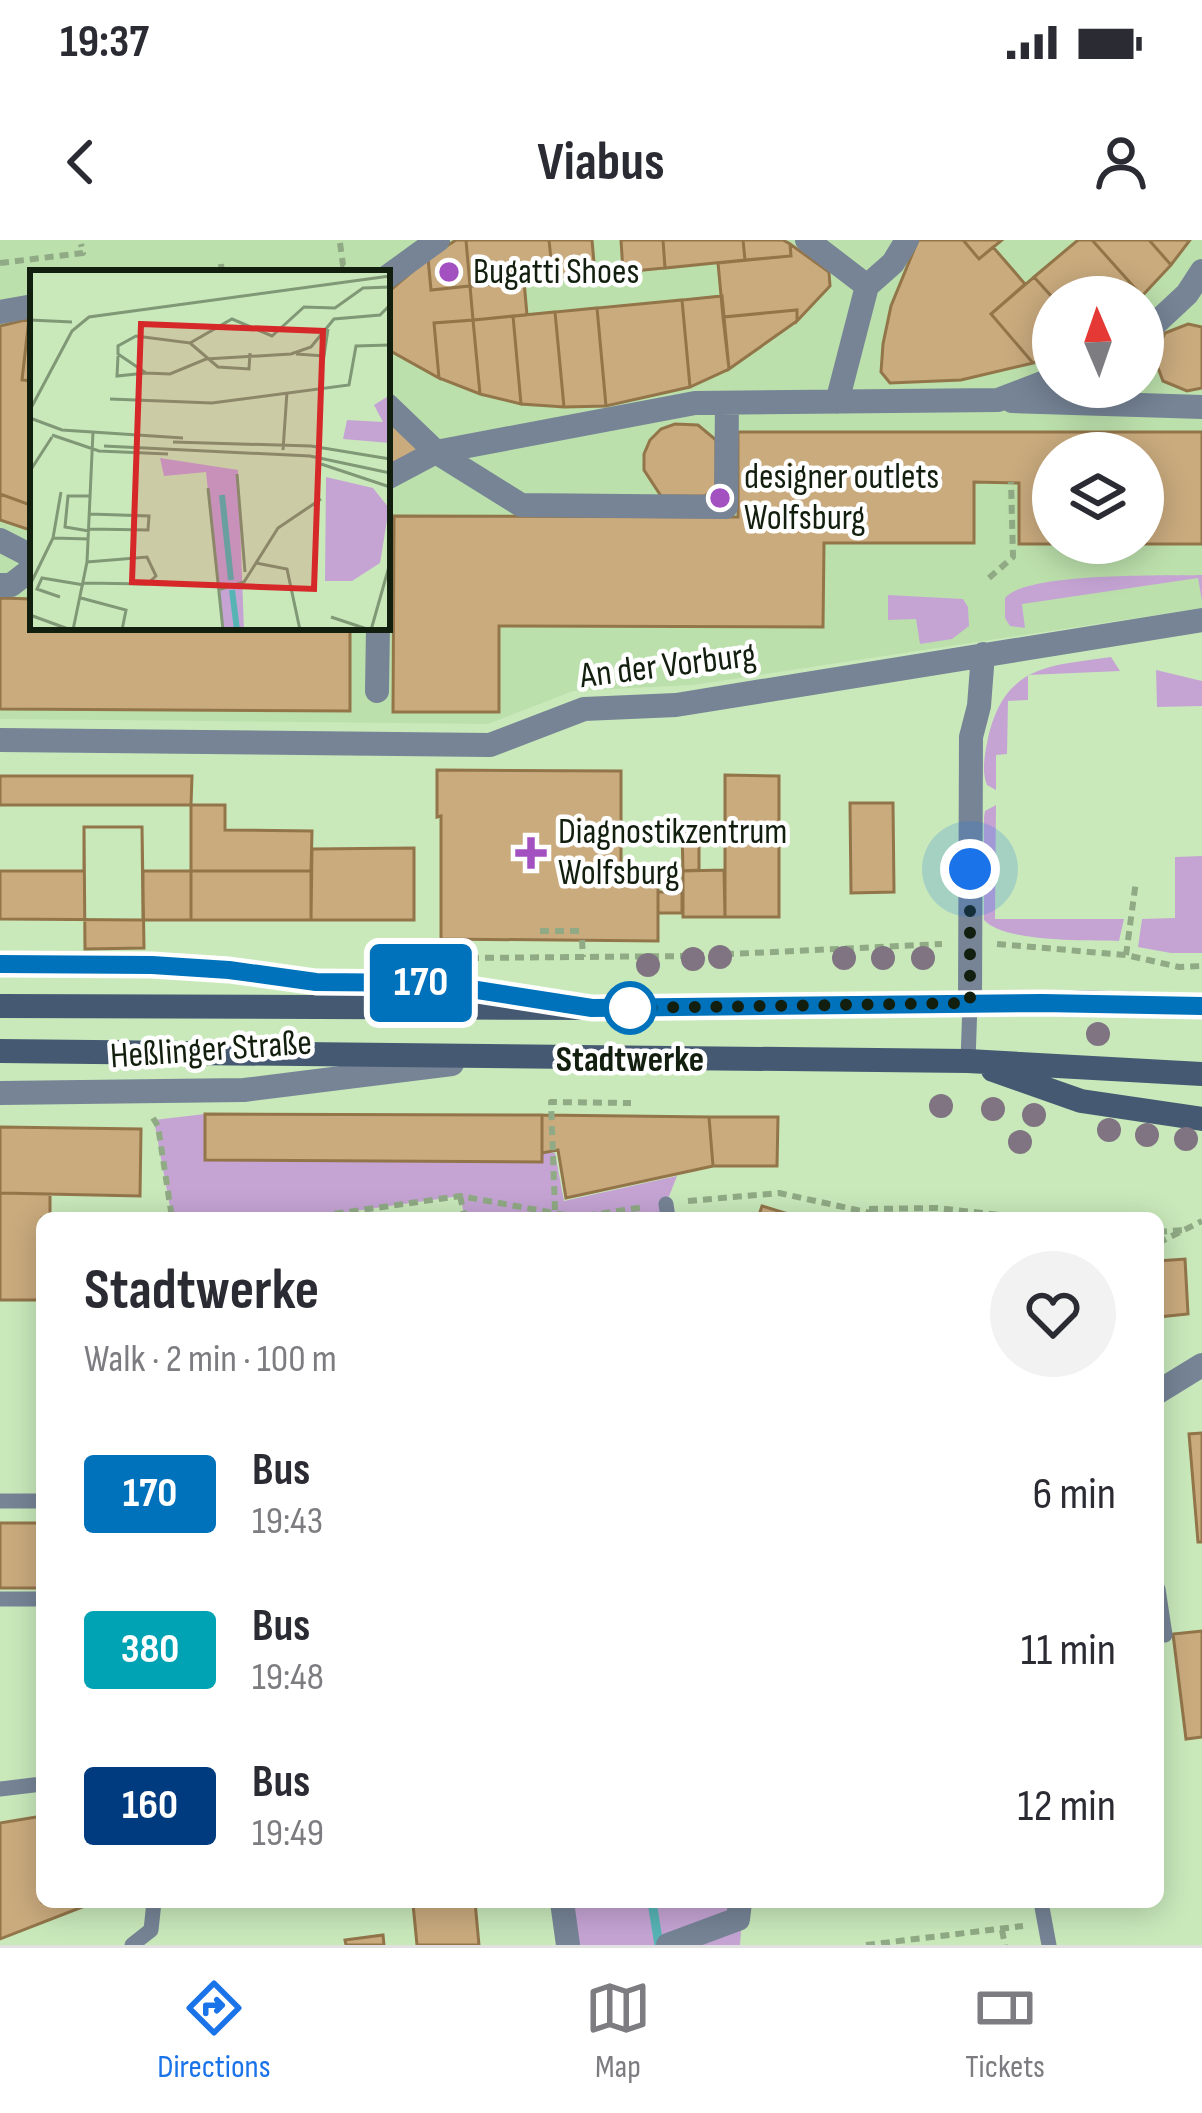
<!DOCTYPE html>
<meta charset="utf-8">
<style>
:root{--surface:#fff;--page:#f2f2f3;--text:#2b2b33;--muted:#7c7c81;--line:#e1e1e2;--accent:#1a73e8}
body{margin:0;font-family:"Sofia Sans Condensed",sans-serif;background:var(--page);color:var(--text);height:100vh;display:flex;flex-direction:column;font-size:45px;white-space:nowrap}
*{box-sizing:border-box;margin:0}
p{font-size:39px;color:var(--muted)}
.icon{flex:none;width:66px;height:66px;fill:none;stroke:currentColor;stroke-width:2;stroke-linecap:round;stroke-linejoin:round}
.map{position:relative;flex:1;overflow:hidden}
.sheet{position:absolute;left:36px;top:972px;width:1128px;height:696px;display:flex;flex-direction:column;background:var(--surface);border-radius:18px;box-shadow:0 6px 30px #0003}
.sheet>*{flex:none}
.badge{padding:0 24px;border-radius:9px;font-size:42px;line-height:78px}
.needle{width:78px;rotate:358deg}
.fabs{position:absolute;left:1032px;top:36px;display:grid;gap:24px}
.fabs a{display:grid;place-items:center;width:132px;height:132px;border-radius:50%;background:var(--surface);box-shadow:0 6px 30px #0003;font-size:60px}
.you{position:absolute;width:60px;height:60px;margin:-30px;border:9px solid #fff;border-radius:50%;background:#1a73e8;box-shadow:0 0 0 18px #1a73e833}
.map>.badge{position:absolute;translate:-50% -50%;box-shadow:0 0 0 6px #fff}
.round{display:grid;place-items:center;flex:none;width:126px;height:126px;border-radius:63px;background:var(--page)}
.head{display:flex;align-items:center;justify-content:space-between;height:204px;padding:0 48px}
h1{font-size:57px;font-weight:700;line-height:90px}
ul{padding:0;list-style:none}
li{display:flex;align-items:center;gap:36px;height:156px;padding:0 48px}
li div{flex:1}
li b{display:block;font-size:45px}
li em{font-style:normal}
li .badge{min-width:132px;font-weight:700;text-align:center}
.status{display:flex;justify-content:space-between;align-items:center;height:84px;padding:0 60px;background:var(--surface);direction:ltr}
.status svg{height:33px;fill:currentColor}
header{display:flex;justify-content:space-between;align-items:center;height:156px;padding:0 48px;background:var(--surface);font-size:54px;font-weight:700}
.menu{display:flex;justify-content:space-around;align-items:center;height:168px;border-top:3px solid var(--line);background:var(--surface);font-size:33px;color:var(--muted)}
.menu a{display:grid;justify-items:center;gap:6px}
.menu .current{color:var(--accent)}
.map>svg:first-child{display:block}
</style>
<div class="status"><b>19:37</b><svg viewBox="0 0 49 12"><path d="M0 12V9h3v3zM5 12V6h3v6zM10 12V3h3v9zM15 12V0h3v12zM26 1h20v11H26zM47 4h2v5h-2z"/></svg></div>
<header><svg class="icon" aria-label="back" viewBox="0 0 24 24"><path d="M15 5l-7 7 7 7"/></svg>Viabus<svg class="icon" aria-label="person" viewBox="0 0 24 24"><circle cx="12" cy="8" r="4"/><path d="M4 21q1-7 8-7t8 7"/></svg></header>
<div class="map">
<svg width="1202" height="1705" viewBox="0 0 1202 1705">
<rect width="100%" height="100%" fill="#c9e9bb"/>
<!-- built -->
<path fill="#bce0ac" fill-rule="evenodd" d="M0,0H1202V368L693,445L573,451L488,484L0,479ZM33,33H387V387H33ZM1053,57H1143V147H1053ZM1053,213H1143V303H1053Z"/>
<!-- green -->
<path fill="#c5a4d4" d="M1202,335V361L1198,338L1022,364L1025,388L1010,386L1005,378V358C1025,332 1165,336 1202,335Z
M888,355L963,359L968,367L969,386L952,399L920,404L916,379L888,380Z
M1111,417L1120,431L1028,435V460L1008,461L1007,514L996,515V550L987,545C981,530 985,514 988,498C1005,425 1048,426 1111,417Z
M1156,430L1202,441V466L1157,467Z
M996,565L995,679H1124L1119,701C1086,700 1006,703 984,680V577L985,571Z
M1202,616V713H1171L1138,707L1142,679L1175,678V617Z
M205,874V920L542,922L543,913H555L564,961L677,936L666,964L668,978H465L460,956L305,978H172L154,880Z
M562,1662H743L740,1705H568Z"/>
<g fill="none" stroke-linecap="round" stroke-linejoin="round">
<!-- stream -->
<path stroke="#57b4b5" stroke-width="9" d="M652,1662L659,1705"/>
</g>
<!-- building -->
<path fill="#caab7e" stroke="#93754a" stroke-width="3" fill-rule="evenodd" d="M456,0H466L470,46L431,50L428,18Z
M466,0H549L553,38L470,46Z
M549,0H592L595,34L553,38Z
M621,0H663L665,28L623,32Z
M663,0H743L745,20L665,28Z
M743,0H783L790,4L791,16L745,20Z
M918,0H963L979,19L993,7L1025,44L991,74L1033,123L961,140L890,143L881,132L883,104L891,66Z
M963,0H1002L979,19Z
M1078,0H1092L1142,56L1053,58L1034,37Z
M1092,0H1149L1171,25L1142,56Z
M1149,0H1190L1171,25Z
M790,4L829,32L830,46L797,81V70L723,77L718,23L791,16Z
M428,18L431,50L470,46L473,80L434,83L439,138L387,109V53Z
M1034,37L1053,58V114L1033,123L991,74Z
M524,41L527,75L473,80L470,46Z
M722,56L729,129L690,147L682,60Z
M682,60L690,147L606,166L597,68Z
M597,68L606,166L564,167L555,72Z
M797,70V81L729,129L723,77Z
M555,72L564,167L521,164L513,76Z
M513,76L521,164L480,154L473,80Z
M33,78V141L22,140L29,79Z
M29,79L22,140L33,141V266L0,254V86Z
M473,80L480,154L439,138L434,83Z
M1188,84L1202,87V148L1187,151L1163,141L1154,117L1165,93Z
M387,165L435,216L387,248Z
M675,184L698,185L716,200V245L705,256H661L644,230V214L650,200L661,189Z
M738,192H1202V304H1019V243L974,242V303H824L823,387L499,386V472H393L394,276L738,277ZM1053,213H1143V303H1053Z
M0,254L33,266V291L0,280Z
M0,358L33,359V387H350V471L0,469Z
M437,530L621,531V637L658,638V701L441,699V576L437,577Z
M725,535L779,536V677H725Z
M0,536H192L191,565H0Z
M850,563H893L894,652L851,653Z
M191,565H225V590L312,591L311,631H191Z
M84,587H142L144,708L85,709Z
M84,587H142L143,680L0,679V631H84Z
M682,590H699V630L683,631Z
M414,608V680H311L312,609Z
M724,630L725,677H683V631Z
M143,631H191V680H143Z
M191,631H311V680H191Z
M658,652H682V673H658Z
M205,874L542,875V922L205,920Z
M542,875L709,877L713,926L566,958L558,910L542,913Z
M709,877H778L777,926H713Z
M0,887L141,889L140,956L0,953Z
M0,953L50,954V978H42V1060H0Z
M762,966L801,978H758Z
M1185,1019L1188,1074L1158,1077V1021Z
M1202,1193V1302H1198L1189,1194Z
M0,1283H42V1348H0Z
M1202,1391V1497L1186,1499L1173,1394Z
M42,1576V1662H95L0,1699V1583Z
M475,1662L479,1705H417L413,1664Z
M383,1695L384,1705H346L345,1700Z"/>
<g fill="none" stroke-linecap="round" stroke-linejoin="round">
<!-- path -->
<path stroke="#90aa85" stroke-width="6" stroke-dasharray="9 6" stroke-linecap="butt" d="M340,3L343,25L355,33
M0,23L83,13L81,4
M221,24L222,33
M989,338L1013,317L1011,242
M540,691H582
M582,700L583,717
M997,704L1126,715L1179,727L1202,726
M1126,715L1136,641
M470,718L688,716L942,704
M153,878L158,886L172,978
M460,956L465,978
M688,961L779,953L894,978
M869,969L937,968L1027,978
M555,970L551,862L631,863
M305,978L460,956L577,977L645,967
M1158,992L1184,990
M1158,1003L1202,981
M1002,1690L1005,1705
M866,1705L1023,1686"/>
<!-- lane -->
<path stroke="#768496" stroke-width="15" d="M968,821L970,763
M666,964L668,978
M0,1261H42
M1158,1349L1165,1395
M0,1359H42
M0,1549L42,1544
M1041,1662L1049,1705
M132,1705L151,1690L154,1662"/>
<!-- street -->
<path stroke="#768496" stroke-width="24" d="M807,0L867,46L893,23L907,0
M387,37L438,0
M0,72L33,66
M1143,95L1187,54L1202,31
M1012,161L1202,167
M837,162L867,46
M387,165L436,212L521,265L726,267L727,163
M387,238L436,212L695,163L998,160L1053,139
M0,300L33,317
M0,345H11L33,328
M377,451L378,387
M0,500L490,505L584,469L676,465L1202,380
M0,724L152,725L229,730L317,742L432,743L542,760
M970,763L971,497L979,466L983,414
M0,853L244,850L452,824
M1158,1152L1202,1125
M562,1662L568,1705
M668,1705L738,1679L740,1662"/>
<!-- secondary -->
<path stroke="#465972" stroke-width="24" d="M0,766L592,768L1077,762L1202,766
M0,811L968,821L1202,834
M993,830L1081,861L1202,879"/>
</g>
<!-- trees -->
<g fill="#807483">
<circle cx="720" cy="717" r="12"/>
<circle cx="844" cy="718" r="12"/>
<circle cx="883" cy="718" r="12"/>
<circle cx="923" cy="718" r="12"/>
<circle cx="693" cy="719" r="12"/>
<circle cx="648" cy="725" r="12"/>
<circle cx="1098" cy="794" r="12"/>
<circle cx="941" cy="866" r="12"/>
<circle cx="993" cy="869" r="12"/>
<circle cx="1034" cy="875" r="12"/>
<circle cx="1109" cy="890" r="12"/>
<circle cx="1147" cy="895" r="12"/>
<circle cx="1186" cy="899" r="12"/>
<circle cx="1020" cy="902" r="12"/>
</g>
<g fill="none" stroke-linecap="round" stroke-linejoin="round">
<defs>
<path id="line" d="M0,724L152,725L229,730L316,742L432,743L592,768L1042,763L1202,766"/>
</defs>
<!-- line casing -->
<use href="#line" stroke="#fff" stroke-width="27"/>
<!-- line -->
<use href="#line" stroke="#0072bc" stroke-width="18"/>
<!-- walk -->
<path stroke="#131f0e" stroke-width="12" stroke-dasharray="0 21.6" d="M630,768L970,763V629"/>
</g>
<!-- markers -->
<g fill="#a351c1" stroke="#fff" stroke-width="4.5">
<circle cx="449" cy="32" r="12"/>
<circle cx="720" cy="258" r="12"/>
<path d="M525 595h12v12h12v12h-12v12h-12v-12h-12v-12h12z"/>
</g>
<circle fill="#fff" stroke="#0072bc" stroke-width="6" cx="630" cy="768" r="24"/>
<g text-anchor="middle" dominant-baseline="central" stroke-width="9" stroke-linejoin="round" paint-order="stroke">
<!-- poi labels -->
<g font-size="36" fill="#131f0e" stroke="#fff" text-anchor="start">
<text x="473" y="32">Bugatti Shoes</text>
<text x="744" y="237">designer outlets<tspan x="744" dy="41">Wolfsburg</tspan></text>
<text x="558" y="592">Diagnostikzentrum<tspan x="558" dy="41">Wolfsburg</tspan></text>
</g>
<!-- street labels -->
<g font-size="36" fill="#131f0e" stroke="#fff">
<text transform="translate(668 426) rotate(-7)">An der Vorburg</text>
<text transform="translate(211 810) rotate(-4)">Heßlinger Straße</text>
</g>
<!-- stop labels -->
<g font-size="36" font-weight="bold" fill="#131f0e" stroke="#fff">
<text x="630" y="820">Stadtwerke</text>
</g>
</g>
<!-- overview -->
<g transform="translate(30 30)">
<rect width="360" height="360" fill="#c9e9bb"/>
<path d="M360,125V173L313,169L317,150L353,152L344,135ZM130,188L208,200L214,360H193L176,202L134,206ZM296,207L343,218L359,238L350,293L322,311H295Z" fill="#c5a4d4"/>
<path fill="none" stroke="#57b4b5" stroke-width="6" d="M192,225L201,310M202,320L207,360"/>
<path fill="none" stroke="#809876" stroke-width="3" d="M360,17L333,18L305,38L274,37L242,66L202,49L160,73L106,66L88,76V84L116,103L140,104L176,89L261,84L281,77L304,49L350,45L360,35M0,50L42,52M160,73L188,97L219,99L220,83M266,84L294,86L298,59M88,86L87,106L116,103M80,129L182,133L319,115L326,76L360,75M0,140L42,61L59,47L360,6M0,148L32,160L153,168M22,165L69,181L138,184M143,172L281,176L360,189M74,176L280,186L360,203M253,180L257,122M291,194L360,217M0,201L22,167M207,204L215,302M178,218L193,360M59,259L118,260L119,246L60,244M59,261L35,257L38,226H61M23,268L31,222M23,268L59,269M226,293L257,299L270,360M54,313L117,314L126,306L117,287L57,292M0,315L23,268M188,320L214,312L248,258L291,229M30,327L7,319L12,308L54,315M51,328L96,340L92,360M0,345L41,360M301,347L340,360M43,360L57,292L63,162M341,360L360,293"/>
<path fill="#d62828" fill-opacity="0.15" stroke="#d62828" stroke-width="6" d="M111,54L293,61L284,319L102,312Z"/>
<rect width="360" height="360" fill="none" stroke="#131f0e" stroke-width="6"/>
</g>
</svg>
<div class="fabs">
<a><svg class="needle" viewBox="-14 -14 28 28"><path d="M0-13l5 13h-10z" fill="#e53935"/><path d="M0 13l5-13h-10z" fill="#7c7c81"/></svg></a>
<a><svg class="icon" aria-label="layers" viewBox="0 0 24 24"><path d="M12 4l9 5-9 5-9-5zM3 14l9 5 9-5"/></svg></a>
</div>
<div class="you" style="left:970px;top:629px"></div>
<b class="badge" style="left:421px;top:743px;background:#0072bc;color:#fff">170</b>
<section class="sheet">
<div class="head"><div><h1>Stadtwerke</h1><p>Walk · 2 min · 100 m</p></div><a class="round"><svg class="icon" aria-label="heart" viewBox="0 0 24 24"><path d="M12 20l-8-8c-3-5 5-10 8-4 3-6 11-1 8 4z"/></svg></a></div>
<ul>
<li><span class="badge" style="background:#0072bc;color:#fff">170</span><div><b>Bus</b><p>19:43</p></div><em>6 min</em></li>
<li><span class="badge" style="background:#00a3b4;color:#fff">380</span><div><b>Bus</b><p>19:48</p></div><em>11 min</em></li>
<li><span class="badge" style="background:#003b80;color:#fff">160</span><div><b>Bus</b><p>19:49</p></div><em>12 min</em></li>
</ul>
</section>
</div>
<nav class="menu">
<a class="current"><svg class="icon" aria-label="directions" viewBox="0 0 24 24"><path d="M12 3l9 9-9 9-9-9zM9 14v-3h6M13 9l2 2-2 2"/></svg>Directions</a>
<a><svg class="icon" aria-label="map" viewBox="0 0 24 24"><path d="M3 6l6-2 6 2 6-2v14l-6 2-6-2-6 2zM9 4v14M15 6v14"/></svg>Map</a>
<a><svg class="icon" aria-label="tickets" viewBox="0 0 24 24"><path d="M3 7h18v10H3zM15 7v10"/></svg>Tickets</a>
</nav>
